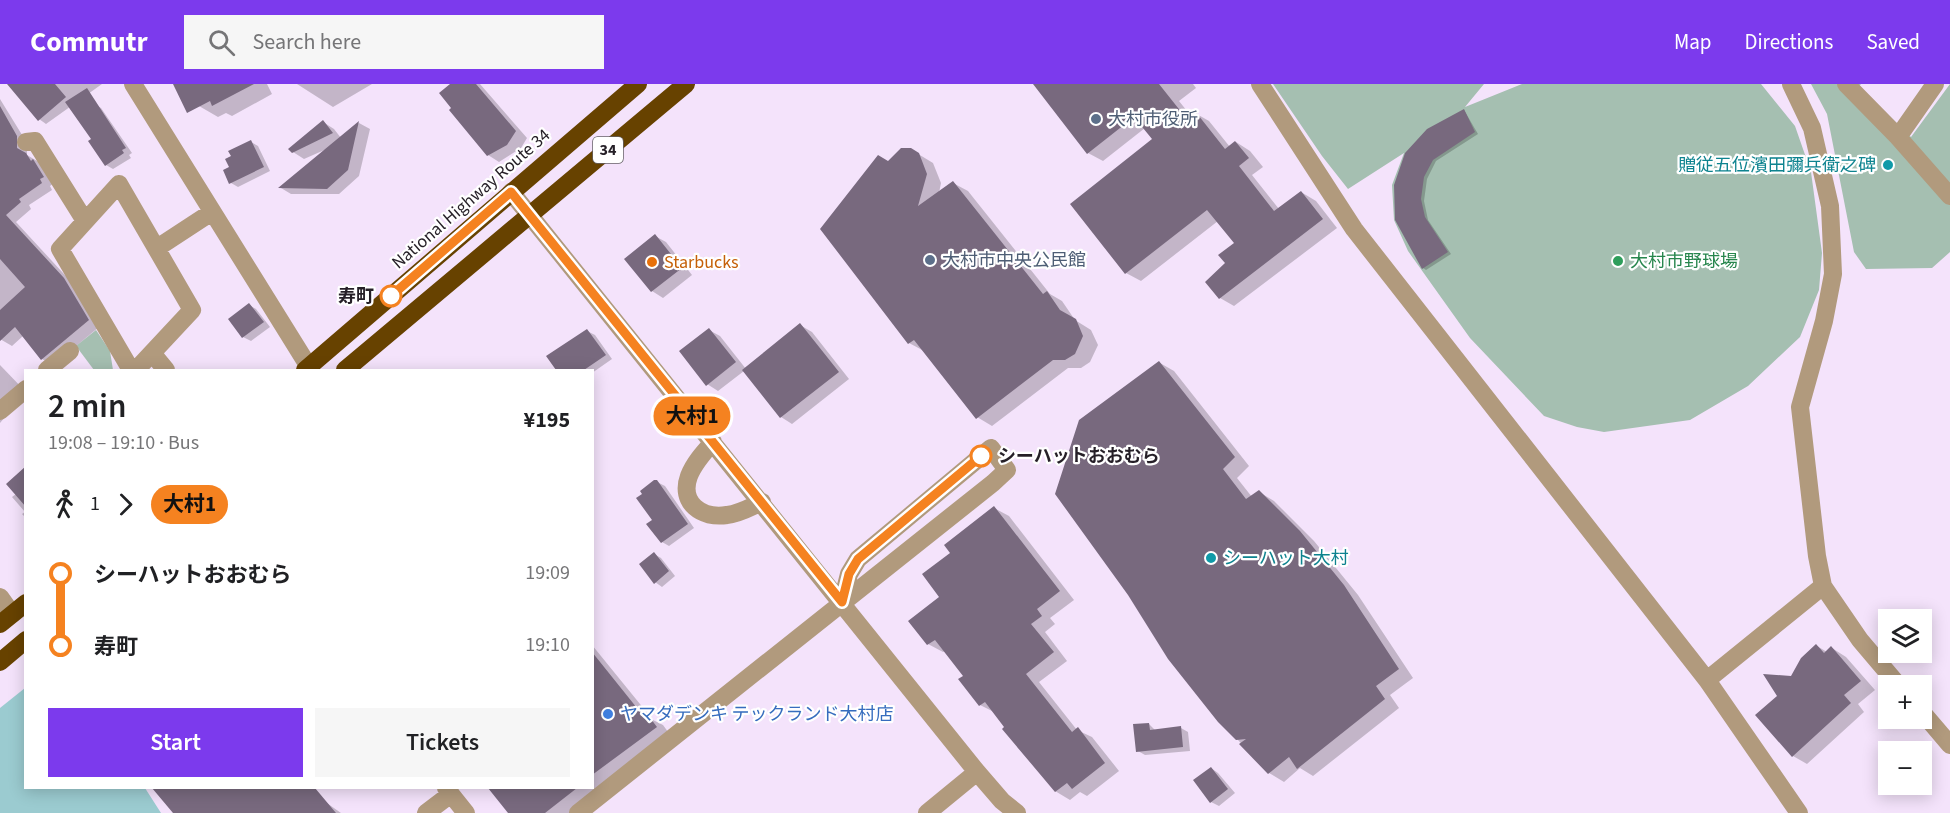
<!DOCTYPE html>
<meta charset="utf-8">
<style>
:root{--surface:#fff;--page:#f6f6f6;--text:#202124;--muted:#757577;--accent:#7c3aed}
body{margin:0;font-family:"Source Sans 3","Noto Sans JP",sans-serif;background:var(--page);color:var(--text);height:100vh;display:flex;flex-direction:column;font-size:22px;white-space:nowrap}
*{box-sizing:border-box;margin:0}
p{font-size:20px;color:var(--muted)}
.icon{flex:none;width:33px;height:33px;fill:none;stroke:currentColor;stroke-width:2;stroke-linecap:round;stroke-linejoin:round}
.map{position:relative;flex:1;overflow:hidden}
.details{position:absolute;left:24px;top:285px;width:570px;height:420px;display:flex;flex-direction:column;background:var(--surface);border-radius:0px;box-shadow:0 3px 15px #0003}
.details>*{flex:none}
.badge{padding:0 12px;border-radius:20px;font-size:21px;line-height:39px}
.tools{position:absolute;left:1878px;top:525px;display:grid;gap:12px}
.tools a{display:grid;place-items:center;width:54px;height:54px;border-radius:0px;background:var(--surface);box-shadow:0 3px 15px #0003;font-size:30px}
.map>.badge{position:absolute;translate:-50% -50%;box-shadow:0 0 0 3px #fff}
.legs{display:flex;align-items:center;gap:9px;height:66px;padding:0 24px;font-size:20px}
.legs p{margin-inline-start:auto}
.head{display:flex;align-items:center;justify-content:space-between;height:102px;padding:0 24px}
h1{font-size:33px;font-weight:600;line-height:45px}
.primary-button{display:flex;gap:12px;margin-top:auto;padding:12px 24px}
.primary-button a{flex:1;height:69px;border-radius:0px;background:var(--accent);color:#fff;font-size:24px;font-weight:600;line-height:69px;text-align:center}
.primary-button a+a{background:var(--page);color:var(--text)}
ul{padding:0 24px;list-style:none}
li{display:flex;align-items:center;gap:21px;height:72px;font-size:22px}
li i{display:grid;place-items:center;width:9px;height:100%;margin:0 8px;background:currentColor}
li i::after{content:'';width:15px;height:15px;margin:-8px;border:4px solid;border-radius:50%;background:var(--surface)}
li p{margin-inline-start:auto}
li:first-child i{background:linear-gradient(#0000 50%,currentColor 0)}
li:last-child i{background:linear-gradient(currentColor 50%,#0000 0)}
header{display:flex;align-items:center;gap:36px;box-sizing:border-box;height:84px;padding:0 30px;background:var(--accent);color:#fff}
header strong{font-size:28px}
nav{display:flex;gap:33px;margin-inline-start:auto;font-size:21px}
.search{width:420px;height:54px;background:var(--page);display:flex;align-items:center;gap:15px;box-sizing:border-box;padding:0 21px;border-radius:0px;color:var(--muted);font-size:22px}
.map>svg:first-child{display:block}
</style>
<header>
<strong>Commutr</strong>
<div class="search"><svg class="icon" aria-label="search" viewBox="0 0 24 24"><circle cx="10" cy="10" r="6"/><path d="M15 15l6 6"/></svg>Search here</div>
<nav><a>Map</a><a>Directions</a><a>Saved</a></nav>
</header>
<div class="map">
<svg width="1950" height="729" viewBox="0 0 1950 729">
<rect width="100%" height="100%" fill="#f4e3fb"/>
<!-- green -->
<path fill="#a5bfb1" d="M1273,0H1484L1465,23L1522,0H1761L1795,42L1811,88L1822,169L1819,206L1800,253L1748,302L1690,336L1604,348L1577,343L1544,332L1470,254L1408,167L1394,136L1392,101L1404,69L1348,105L1322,72Z
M1811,0H1861L1859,2L1911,53L1950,0V168L1932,184L1866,185L1854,168L1827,30Z
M96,246L110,267L113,286H94L76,262Z"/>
<!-- water -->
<path fill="#9bcbd0" d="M25,604L26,704H145L161,729H0V624Z"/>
<!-- shadow -->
<path fill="#0003" d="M9,0H102L46,40L39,35Z
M194,0H267L272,10L232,32L226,29L218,33L199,22Z
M297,0H372L333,23Z
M453,0H480L527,54L521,64L499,78L488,71Z
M1035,0H1193L1196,4L1179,17L1191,32L1195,29L1209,37L1230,63L1236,58L1250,67L1263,83L1252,91L1279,125L1301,108L1316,117L1337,144L1234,222L1220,214L1227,179L1236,159L1218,137L1141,197L1126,189L1154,55L1145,44L1103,77L1088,69Z
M0,15L27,59V71L37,77L54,99L50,102L52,106L29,121L31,125L16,138L75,202L99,243L53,281L42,275L23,252L12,262L0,255Z
M94,20L101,24L132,69L129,71L131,74L113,85L106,81L93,55Z
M1464,26L1478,50L1436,77L1427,95L1424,117L1428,136L1451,170L1426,186L1423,184L1395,101Z
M323,38L334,45L341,54L359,39L370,45L359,92L339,110H291L281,104L329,64L304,75L293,68Z
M251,58L258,62L270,87L238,103L231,99V84Z
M910,65L933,79L941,99L939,109L953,99L968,107L1050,210L1062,217L1075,236L1091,246L1098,261L1090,278L1081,284H1068L992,342L977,333L924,267L909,259L889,78Z
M655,152L666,158L692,191L663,214L652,207Z
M249,221L256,225L270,243L251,257L243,253L230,235Z
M800,241L812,248L849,295L792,340L781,333L744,287L718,307L707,300L709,246L720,252L746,285Z
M587,247L595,251L612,275L592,289V286H558L548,272Z
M1160,279L1174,287L1249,382L1237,394L1252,413L1259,408L1274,417L1314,457L1358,511L1413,594L1390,611L1399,624L1313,692L1300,684L1284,698L1269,689L1237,655Z
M0,281L26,308L0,339Z
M26,385V434L22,430L25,428L12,413L16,410Z
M657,398L665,402L694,444L669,462L662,458L649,440L654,436Z
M994,424L1009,432L1074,516L1050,534L1055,540L1045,548L1067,577L1039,598L1077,646L1092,653L1119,687L1087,712L1080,708L1070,716L1055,707L996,629L980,621L965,592L945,567L943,568L928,560L952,469Z
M654,470L661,474L675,492L662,503L655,498Z
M592,561L653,636L663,641L671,652L569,729H510L489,704H592Z
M1817,562L1827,568L1832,564L1846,573L1875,606L1858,620L1864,628L1807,680L1793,672L1779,612Z
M1149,640L1156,647L1181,644L1188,648L1190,667L1145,671L1138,667Z
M1211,684L1218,689L1235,709L1219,722L1211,718Z
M154,704H309L322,719L324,717L341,729H175Z"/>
<!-- building -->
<path fill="#78697e" d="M7,0H55L66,13L38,37Z
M173,0H254L212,22L210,17L187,29Z
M450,0H476L516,47L507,61L487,72L449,26L451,24L439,9Z
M1033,0H1159L1186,34L1195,27L1225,65L1235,57L1249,74L1239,82L1274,127L1301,107L1323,135L1219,215L1205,198L1225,179L1218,171L1234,159L1207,126L1125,190L1070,120L1152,55L1134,33L1087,70Z
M87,4L126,64L122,66L124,69L105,82L88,57L91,55L65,18Z
M0,22L17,52V64L26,69L31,77L33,75L44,93L40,95L42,99L19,115L21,118L6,131L64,194L89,236L41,276L15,243L0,257V226L25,203L0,175Z
M1464,25L1475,48L1433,76L1424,93L1421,115L1425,133L1448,168L1422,185L1395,136L1394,101L1405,69L1427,45Z
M323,36L333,49L292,69L288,65Z
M359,37L348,86L327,105L278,104Z
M251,56L264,83L229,100L223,86L229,83L225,75L231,72L228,67Z
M901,64H911L919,69L927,90L918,122L953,97L1043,210L1047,207L1060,226L1076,235L1083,252L1075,270L1065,276H1053L976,335L914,256L908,260L820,145L878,71L888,77Z
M655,150L682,184L651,208L624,175Z
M249,219L264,238L242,254L228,235Z
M800,239L839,288L780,334L742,286Z
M709,244L736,278L706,302L679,267Z
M587,245L606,271L584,286H556L546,272Z
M1159,277L1235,373L1223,385L1246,415L1259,406L1300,447L1344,501L1399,585L1376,602L1385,615L1297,685L1289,673L1268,690L1239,660L1246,655L1236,656L1218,638L1168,575L1128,511L1055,410L1079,336Z
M26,382V423L6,400Z
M654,396H657L688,440L661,459L646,440L652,436L636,414L642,410L640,407Z
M994,422L1060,507L1037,525L1042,532L1031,540L1054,568L1026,590L1072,648L1078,643L1105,679L1072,705L1067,699L1055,708L1002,645L1004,643L985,618L979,622L958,595L963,592L935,556L927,561L908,537L939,513L922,490L950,469L944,461Z
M654,468L669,487L654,500L639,480Z
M1816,560L1824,569L1831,562L1861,597L1844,611L1851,619L1792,673L1755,631L1777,612L1763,590L1791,592L1801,574Z
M592,568L645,634L648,631L657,643L592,691Z
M1149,639L1150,646L1181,642L1183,663L1136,668L1133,640Z
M1211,683L1228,705L1210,719L1193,696Z
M152,704H315L336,729H173Z
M488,704H577L545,729H508Z"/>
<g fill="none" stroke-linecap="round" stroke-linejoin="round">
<!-- minor -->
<path stroke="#b19a7d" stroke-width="18" d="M133,0L309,283
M1260,0L1354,145L1707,596L1823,502
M1791,0L1812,44L1830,122L1833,190L1824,237L1800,323L1817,472L1823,502L1860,556L1899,602
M1846,0L1898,53L1950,112
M1898,53L1935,0
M26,58L35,57L85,137
M511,108L977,688L1002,717L1017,729
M157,164L212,128
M152,269L166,286
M47,286L70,267
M131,286L60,165L119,100L192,226L136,286
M0,327L26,305
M713,358C704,368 694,379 689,392C679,419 702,435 727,431C739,430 751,423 762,418
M0,513L12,530
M1707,596L1799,729
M1922,628L1950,661
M446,704L466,729
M426,729L451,710
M578,729L993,399L1007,386L991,364L858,475L849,490L842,518
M927,729L977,688"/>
<!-- highway -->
<path stroke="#674200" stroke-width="18" d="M305,286L638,0
M345,286L686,0
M0,540L26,519
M0,578L26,556"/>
</g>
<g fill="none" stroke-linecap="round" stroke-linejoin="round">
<defs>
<path id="line-1" d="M391,212L511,108L842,518L849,490L858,475L981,372"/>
</defs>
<!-- line-1 casing -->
<use href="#line-1" stroke="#fff" stroke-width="14"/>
<!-- line-1 -->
<use href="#line-1" stroke="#f58220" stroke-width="9"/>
</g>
<!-- markers -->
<g fill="#5c6f8a" stroke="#fff" stroke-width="2">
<circle cx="1096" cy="35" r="6"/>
<circle cx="930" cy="176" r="6"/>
</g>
<g fill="#0f9aa8" stroke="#fff" stroke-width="2">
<circle cx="1888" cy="81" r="6"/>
<circle cx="1211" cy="474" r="6"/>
</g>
<circle fill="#2e9e5b" stroke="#fff" stroke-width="2" cx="1618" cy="177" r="6"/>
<circle fill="#e8710a" stroke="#fff" stroke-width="2" cx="652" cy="178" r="6"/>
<g fill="#fff" stroke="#f58220" stroke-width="3">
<circle cx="391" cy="212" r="10"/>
<circle cx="981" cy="372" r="10"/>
</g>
<circle fill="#3f7fe0" stroke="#fff" stroke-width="2" cx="608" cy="630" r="6"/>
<g text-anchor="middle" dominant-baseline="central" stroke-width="4.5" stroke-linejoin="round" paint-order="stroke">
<!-- shield labels -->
<rect fill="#fff" stroke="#666268" stroke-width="1.5" x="593" y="53" width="30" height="26" rx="4.5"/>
<g font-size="16" font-weight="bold" fill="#251f27">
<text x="608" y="66">34</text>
</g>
<!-- service labels -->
<g font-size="18" fill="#4e5e75" stroke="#fff" text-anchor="start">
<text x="1108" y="35">大村市役所</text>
<text x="942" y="176">大村市中央公民館</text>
</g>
<!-- culture labels -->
<g font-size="18" fill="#0d838f" stroke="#fff" text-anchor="end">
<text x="1876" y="81">贈従五位濱田彌兵衛之碑</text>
<text x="1223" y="474" text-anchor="start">シーハット大村</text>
</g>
<!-- street labels -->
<g font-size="18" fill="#251f27" stroke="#fff">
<text transform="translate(471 115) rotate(-41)">National Highway Route 34</text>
</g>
<!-- leisure labels -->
<g font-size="18" fill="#27864d" stroke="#fff" text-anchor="start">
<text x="1630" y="177">大村市野球場</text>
</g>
<!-- food labels -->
<g font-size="18" fill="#c56008" stroke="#fff" text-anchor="start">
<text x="664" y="178">Starbucks</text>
</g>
<!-- stop labels -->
<g font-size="18" font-weight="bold" fill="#251f27" stroke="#fff" text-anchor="end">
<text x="374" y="212">寿町</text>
<text x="998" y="372" text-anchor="start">シーハットおおむら</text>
</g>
<!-- shop labels -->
<g font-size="18" fill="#366cbe" stroke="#fff" text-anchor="start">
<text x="620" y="630">ヤマダデンキ テックランド大村店</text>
</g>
</g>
</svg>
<div class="tools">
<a><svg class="icon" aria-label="layers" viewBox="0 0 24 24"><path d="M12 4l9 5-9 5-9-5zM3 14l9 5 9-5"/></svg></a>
<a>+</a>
<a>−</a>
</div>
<b class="badge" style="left:692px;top:332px;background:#f58220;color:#111">大村1</b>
<section class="details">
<div class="head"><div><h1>2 min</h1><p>19:08 – 19:10 · Bus</p></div><b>¥195</b></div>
<div class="legs"><svg class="icon" aria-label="walk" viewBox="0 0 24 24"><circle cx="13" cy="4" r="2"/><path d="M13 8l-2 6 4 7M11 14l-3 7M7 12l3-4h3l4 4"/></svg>1<svg class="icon" aria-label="forward" viewBox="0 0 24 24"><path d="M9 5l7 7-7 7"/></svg><b class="badge" style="background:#f58220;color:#111">大村1</b></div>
<ul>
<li><i style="color:#f58220"></i><b>シーハットおおむら</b><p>19:09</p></li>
<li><i style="color:#f58220"></i><b>寿町</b><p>19:10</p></li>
</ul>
<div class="primary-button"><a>Start</a><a>Tickets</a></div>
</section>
</div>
